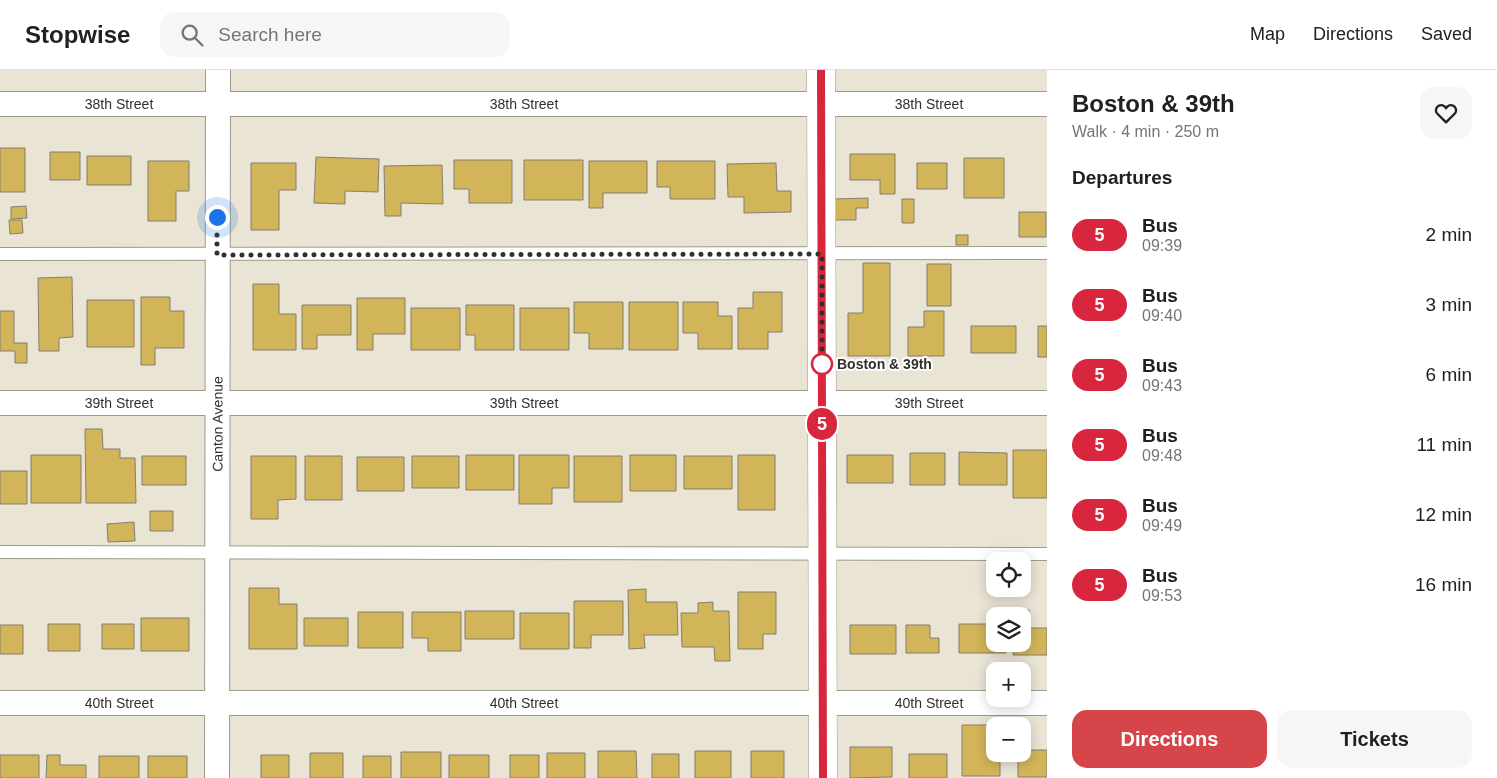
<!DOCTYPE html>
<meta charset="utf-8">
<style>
:root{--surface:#fff;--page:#f6f6f6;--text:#202124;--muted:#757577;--line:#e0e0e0;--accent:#d54549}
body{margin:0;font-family:Helvetica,sans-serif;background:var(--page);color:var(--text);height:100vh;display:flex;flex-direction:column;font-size:19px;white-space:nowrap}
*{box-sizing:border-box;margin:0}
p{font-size:16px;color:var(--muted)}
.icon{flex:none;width:28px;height:28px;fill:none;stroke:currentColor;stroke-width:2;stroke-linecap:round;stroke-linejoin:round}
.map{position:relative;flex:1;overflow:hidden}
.sheet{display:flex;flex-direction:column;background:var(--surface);width:450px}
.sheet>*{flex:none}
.badge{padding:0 10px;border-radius:16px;font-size:18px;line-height:32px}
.controls{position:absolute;left:986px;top:482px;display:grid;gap:10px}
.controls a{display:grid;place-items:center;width:45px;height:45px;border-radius:10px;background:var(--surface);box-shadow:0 2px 12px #0003;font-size:25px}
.you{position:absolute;width:25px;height:25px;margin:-12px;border:4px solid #fff;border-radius:50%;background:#1a73e8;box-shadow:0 0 0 8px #1a73e833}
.map>.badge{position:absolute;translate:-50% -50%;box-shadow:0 0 0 2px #fff}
h2{padding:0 25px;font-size:19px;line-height:45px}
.round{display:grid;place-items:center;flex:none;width:52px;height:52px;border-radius:15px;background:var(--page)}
.summary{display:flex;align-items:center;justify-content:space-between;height:85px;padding:0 25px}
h1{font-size:24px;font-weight:700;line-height:38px}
.cta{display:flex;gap:10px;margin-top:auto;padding:10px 25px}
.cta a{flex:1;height:58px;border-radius:15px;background:var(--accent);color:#fff;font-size:20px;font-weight:700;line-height:58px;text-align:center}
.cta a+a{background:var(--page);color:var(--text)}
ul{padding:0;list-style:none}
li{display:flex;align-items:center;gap:15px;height:70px;padding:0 25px}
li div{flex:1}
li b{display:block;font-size:19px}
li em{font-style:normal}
li .badge{min-width:55px;font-weight:700;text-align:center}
header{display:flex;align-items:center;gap:30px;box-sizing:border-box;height:70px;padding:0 25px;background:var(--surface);border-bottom:1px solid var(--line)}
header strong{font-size:24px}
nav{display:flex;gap:28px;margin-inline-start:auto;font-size:18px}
.search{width:350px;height:45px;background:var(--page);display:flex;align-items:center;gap:12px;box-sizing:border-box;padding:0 18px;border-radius:15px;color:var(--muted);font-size:19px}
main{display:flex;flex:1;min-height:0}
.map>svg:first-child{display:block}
</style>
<header>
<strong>Stopwise</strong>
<div class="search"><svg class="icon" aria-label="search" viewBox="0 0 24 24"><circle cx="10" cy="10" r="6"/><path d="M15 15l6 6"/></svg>Search here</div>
<nav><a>Map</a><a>Directions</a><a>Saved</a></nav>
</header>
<main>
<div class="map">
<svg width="1047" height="708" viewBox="0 0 1047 708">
<rect width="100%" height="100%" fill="#e9e4d4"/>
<!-- building -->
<path fill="#d2b459" stroke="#847f71" d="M0,78H25V122H0Z
M50,82H80V110H50Z
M850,84H895V124H880V110H850Z
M87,86H131V115H87Z
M316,87L379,89L378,122L345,121V134L314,133Z
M964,88H1004V128H964Z
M454,90H512V133H469V119H454Z
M524,90H583V130H524Z
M148,91H189V121H176V151H148Z
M589,91H647V123H603V138H589Z
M657,91H715V129H670V117H657Z
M251,93H296V120H279V160H251Z
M776,93L777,121H791V142L744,143V127H728L727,94Z
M917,93H947V119H917Z
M442,95L443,134L401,133V146H385L384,96Z
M868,128V138H856V150H835L834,129Z
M902,129H914V153H902Z
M26,136L27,148L11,149V137Z
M1019,142H1046V167H1019Z
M9,150H22L23,163L10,164Z
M956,165H968V175H956Z
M863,193H890V286H848V243H863Z
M927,194H951V236H927Z
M72,207L73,267L59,268V281H39L38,208Z
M253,214H279V244H296V280H253Z
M753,222H782V262H768V279H738V238H753Z
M141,227H170V241H184V278H155V295H141Z
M357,228H405V264H373V280H357Z
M87,230H134V277H87Z
M574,232H623V279H589V263H574Z
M629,232H678V280H629Z
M683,232H718V246H732V279H698V263H683Z
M302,235H351V265H317V279H302Z
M466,235H514V280H475V265H466Z
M411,238H460V280H411Z
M520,238H569V280H520Z
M0,241H14V273H27V293H15V281H0Z
M924,241H944V286H908V257H924Z
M971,256H1016V283H971Z
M1038,256H1047V287H1038Z
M85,359H102L103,379H120V388H135L136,433H86Z
M1013,380H1047V428H1013Z
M959,382L1007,383V415H959Z
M910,383H945V415H910Z
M31,385H81V433H31Z
M466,385H514V420H466Z
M519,385H569V418H552V434H519Z
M630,385H676V421H630Z
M738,385H775V440H738Z
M847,385H893V413H847Z
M142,386H186V415H142Z
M251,386H296V429L278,430V449H251Z
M305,386H342V430H305Z
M412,386H459V418H412Z
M574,386H622V432H574Z
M684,386H732V419H684Z
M357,387H404V421H357Z
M0,401H27V434H0Z
M150,441H173V461H150Z
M134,452L135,471L108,472L107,454Z
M249,518H279V534H297V579H249Z
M646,519V532H677L678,565H644L645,578L629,579L628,520Z
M738,522H776V564H763V579H738Z
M574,531H623V565H591V578H574Z
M713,532V541H729L730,591H715L714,577H682L681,543H698V533Z
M1013,540H1029V558H1047V585H1013V574H1022V546H1013Z
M465,541H514V569H465Z
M358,542H403V578H358Z
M412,542H461V581H428V568H412Z
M520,543H569V579H520Z
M141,548H189V581H141Z
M304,548H348V576H304Z
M48,554H80V581H48Z
M102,554H134V579H102Z
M959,554H995V574H1006V583H959Z
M0,555H23V584H0Z
M850,555H896V584H850Z
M906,555H930V568H939V583H906Z
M962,655H987V680H995V684H1000V706H962Z
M850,677H892V707L850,708Z
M1022,680H1047V707H1018V684H1022Z
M598,681H636L637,708H598Z
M695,681H731V708H695Z
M751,681H784V708H751Z
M401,682H441V708H401Z
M310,683H343V708H310Z
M547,683H585V708H547Z
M652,684H679V708H652Z
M909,684H947V708H909Z
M0,685H39V708H0Z
M47,685H60V695H86V708H46Z
M261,685H289V708H261Z
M449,685H489V708H449Z
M510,685H539V708H510Z
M99,686H139V708H99Z
M148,686H187V708H148Z
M363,686H391V708H363Z"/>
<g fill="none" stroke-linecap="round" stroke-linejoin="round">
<defs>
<path id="service" d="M0,184L1047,183
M0,482L1047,484"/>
<g id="minor">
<path id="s1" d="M0,34H1047"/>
<path id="s2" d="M0,333H1047"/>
<path id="s3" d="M0,633H1047"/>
<path id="s4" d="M217,708L218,0"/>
</g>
<path id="tertiary" d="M821,0L823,708"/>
</defs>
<!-- service casing -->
<use href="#service" stroke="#9e998a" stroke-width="14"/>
<!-- minor casing -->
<use href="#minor" stroke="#9e998a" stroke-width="26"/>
<!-- tertiary casing -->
<use href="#tertiary" stroke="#9e998a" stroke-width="29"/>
<!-- service -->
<use href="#service" stroke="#fff" stroke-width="12"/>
<!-- minor -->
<use href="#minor" stroke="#fff" stroke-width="24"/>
<!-- tertiary -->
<use href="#tertiary" stroke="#fff" stroke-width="28"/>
</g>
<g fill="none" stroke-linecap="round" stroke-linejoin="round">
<defs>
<path id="line" d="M821,0L823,708"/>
</defs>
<!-- line casing -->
<use href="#line" stroke="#fff" stroke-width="11"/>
<!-- line -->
<use href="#line" stroke="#d7263d" stroke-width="8"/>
<!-- walk -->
<path stroke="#32302a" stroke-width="5" stroke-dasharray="0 9" d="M217,147V185L822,184V296V294"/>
</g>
<!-- markers -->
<circle fill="#fff" stroke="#d7263d" stroke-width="2.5" cx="822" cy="294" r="10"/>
<g text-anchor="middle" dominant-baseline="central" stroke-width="4" stroke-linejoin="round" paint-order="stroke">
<!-- street labels -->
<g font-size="14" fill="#32302a" stroke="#fff">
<text stroke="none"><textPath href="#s1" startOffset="119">38th Street</textPath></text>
<text stroke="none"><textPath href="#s1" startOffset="524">38th Street</textPath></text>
<text stroke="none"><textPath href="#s1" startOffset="929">38th Street</textPath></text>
<text stroke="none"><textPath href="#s2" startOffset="119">39th Street</textPath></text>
<text stroke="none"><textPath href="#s2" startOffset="524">39th Street</textPath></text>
<text stroke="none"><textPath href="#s2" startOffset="929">39th Street</textPath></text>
<text stroke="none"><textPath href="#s4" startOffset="354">Canton Avenue</textPath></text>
<text stroke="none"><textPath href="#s3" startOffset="119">40th Street</textPath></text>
<text stroke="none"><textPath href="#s3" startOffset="524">40th Street</textPath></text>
<text stroke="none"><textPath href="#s3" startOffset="929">40th Street</textPath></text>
</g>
<!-- stop labels -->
<g font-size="14" font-weight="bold" fill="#32302a" stroke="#fff" text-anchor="start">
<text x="837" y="294">Boston &amp; 39th</text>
</g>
</g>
</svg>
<div class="controls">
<a><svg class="icon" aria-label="locate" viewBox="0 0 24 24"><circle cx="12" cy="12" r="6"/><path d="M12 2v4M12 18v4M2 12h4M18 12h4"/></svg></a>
<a><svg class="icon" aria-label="layers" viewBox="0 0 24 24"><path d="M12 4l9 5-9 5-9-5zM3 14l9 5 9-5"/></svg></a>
<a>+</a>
<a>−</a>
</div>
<div class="you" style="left:217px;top:147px"></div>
<b class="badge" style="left:822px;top:354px;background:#d7263d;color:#fff">5</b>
</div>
<section class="sheet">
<div class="summary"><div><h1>Boston &amp; 39th</h1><p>Walk · 4 min · 250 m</p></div><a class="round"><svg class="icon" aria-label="heart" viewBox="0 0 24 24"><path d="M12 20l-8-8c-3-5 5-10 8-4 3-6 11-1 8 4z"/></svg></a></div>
<h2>Departures</h2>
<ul>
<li><span class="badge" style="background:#d7263d;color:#fff">5</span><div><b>Bus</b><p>09:39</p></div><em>2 min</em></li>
<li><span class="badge" style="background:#d7263d;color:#fff">5</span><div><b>Bus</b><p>09:40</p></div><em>3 min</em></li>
<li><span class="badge" style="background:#d7263d;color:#fff">5</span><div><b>Bus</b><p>09:43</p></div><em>6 min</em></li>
<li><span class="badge" style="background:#d7263d;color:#fff">5</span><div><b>Bus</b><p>09:48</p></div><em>11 min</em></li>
<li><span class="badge" style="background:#d7263d;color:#fff">5</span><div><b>Bus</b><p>09:49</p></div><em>12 min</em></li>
<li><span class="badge" style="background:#d7263d;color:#fff">5</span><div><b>Bus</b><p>09:53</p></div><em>16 min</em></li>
</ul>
<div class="cta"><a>Directions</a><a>Tickets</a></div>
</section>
</main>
